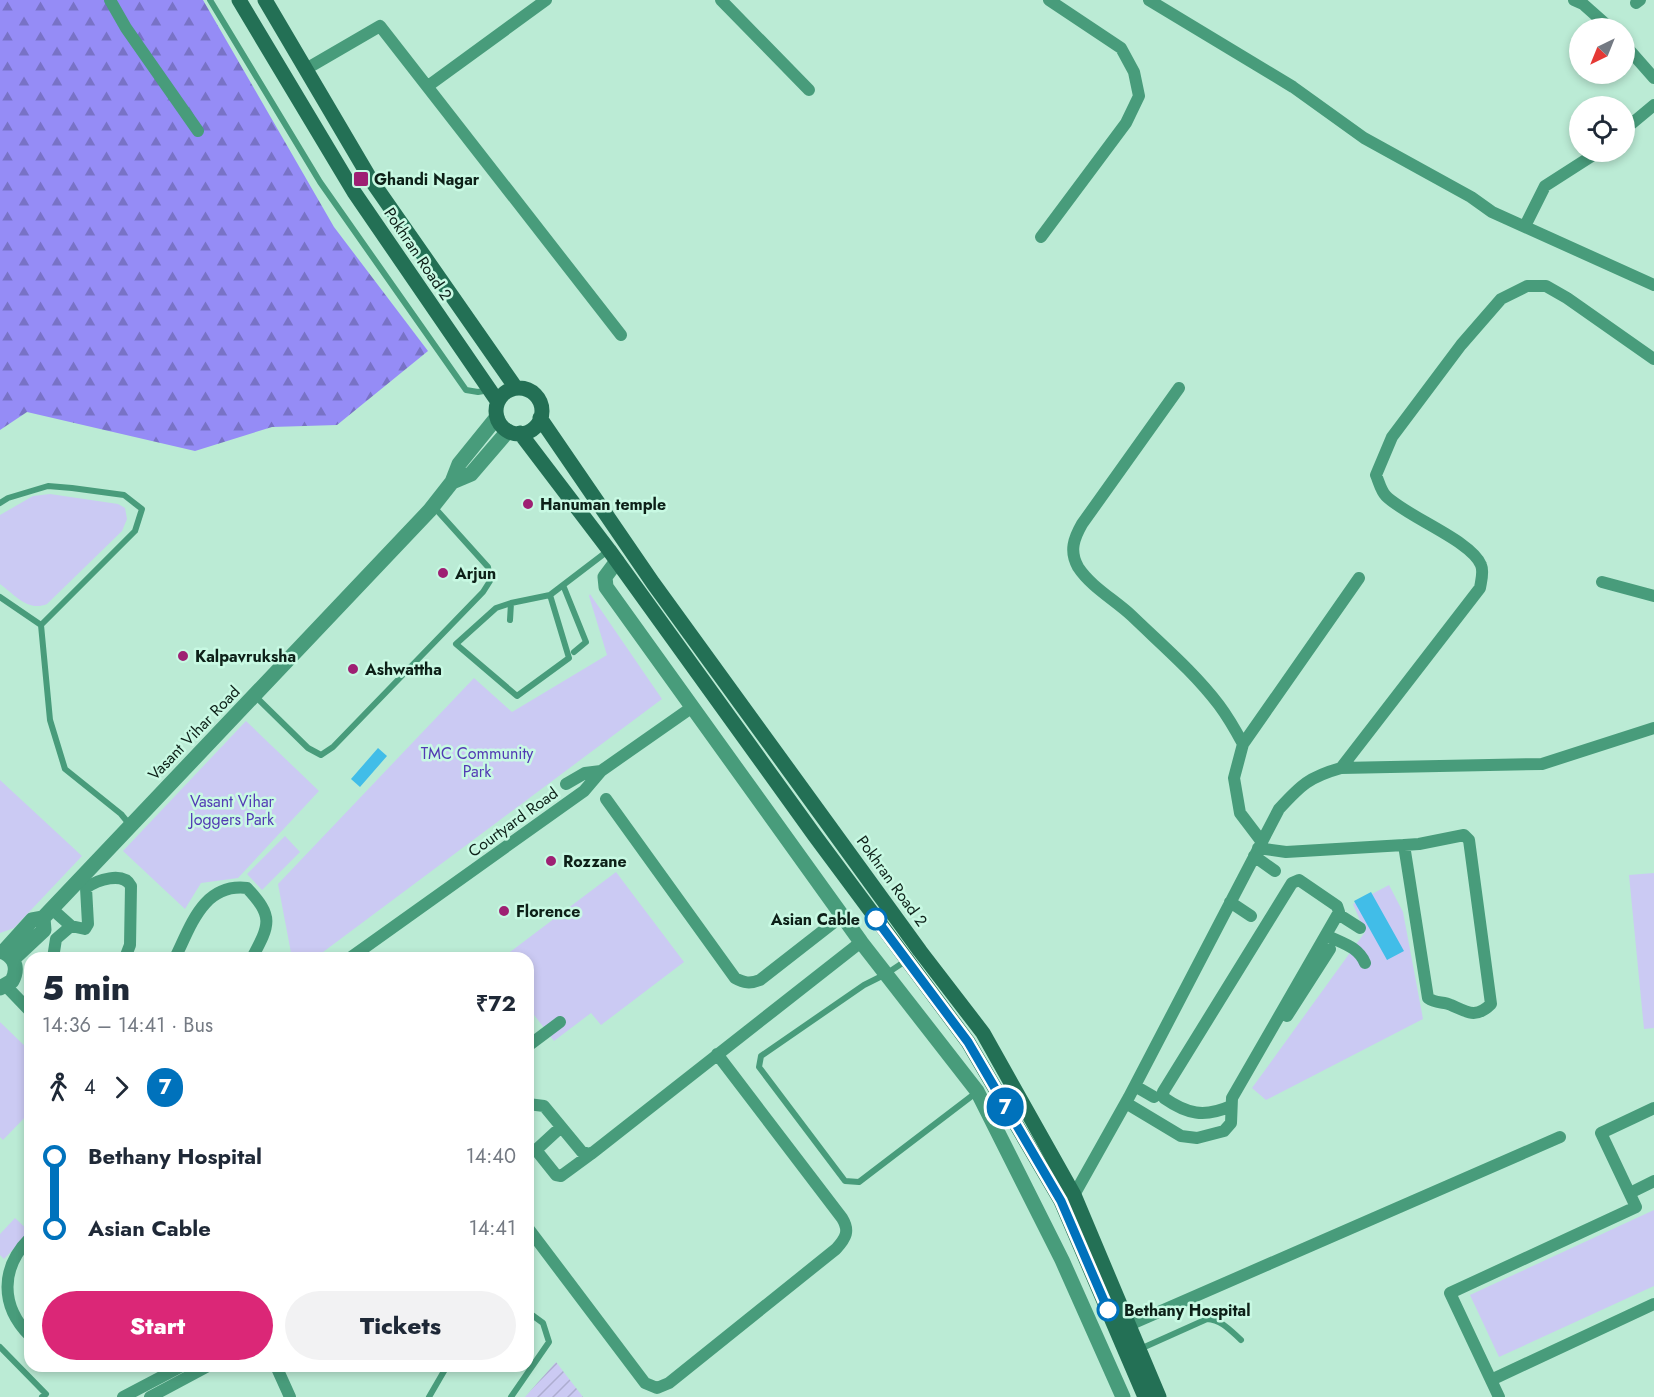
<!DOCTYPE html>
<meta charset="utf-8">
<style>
:root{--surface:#fff;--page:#f2f2f3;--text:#1f2937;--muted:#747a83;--accent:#db2777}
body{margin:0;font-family:Jost,sans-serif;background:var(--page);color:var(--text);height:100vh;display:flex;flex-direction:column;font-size:22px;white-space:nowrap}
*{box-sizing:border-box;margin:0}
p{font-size:20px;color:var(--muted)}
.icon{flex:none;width:33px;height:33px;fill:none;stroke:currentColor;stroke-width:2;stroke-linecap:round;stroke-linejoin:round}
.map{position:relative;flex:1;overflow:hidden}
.sheet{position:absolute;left:24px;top:952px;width:510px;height:420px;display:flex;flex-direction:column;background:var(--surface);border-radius:18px;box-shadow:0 3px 9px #0003}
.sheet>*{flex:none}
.badge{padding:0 12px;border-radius:20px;font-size:21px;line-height:39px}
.needle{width:39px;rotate:223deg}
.fabs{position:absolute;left:1569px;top:18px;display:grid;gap:12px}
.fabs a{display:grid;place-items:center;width:66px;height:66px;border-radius:50%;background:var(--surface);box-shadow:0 3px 9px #0003;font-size:30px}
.map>.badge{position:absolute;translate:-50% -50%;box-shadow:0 0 0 3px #fff}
.legs{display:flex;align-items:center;gap:9px;height:66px;padding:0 18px;font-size:20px}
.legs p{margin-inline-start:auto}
.head{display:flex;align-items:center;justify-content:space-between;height:102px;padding:0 18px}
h1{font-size:33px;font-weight:800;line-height:45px}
.button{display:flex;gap:12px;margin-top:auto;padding:12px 18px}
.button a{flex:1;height:69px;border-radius:36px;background:var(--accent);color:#fff;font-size:24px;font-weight:800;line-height:69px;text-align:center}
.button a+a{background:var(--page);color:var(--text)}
ul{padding:0 18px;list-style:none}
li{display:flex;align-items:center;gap:21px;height:72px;font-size:22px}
li i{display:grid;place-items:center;width:9px;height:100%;margin:0 8px;background:currentColor}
li i::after{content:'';width:15px;height:15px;margin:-8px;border:4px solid;border-radius:50%;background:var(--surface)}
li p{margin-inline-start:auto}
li:first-child i{background:linear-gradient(#0000 50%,currentColor 0)}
li:last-child i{background:linear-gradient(currentColor 50%,#0000 0)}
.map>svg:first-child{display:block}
</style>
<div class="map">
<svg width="1654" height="1397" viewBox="0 0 1654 1397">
<defs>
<pattern id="forest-firs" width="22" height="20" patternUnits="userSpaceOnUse" patternTransform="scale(1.5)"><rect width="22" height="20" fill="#958cf6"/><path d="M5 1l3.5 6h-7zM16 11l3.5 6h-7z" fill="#7872c6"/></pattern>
<pattern id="garden-furrows" width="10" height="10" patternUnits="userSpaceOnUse" patternTransform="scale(1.5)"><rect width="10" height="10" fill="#cbcaf3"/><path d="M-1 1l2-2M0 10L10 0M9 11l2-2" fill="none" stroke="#adadd0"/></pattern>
</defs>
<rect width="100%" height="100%" fill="#bbebd5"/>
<!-- forest -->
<path fill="url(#forest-firs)" d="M0,0H203L334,227L428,351L337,425L272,427L195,451L27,412L0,430Z"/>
<!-- park -->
<path fill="#cbcaf3" d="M50,494L118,504L125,508L127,519L122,531L47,604C28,612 15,595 0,584V515L33,496Z
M590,594L662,699L315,958H292L278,884L474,678L512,712L607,655L589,596Z
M246,721L319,791L238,878L201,883L185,909L123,851Z
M0,780L82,856L14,928L0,933Z
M285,836L300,852L262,890L247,874Z
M616,872L684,962L601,1025L591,1013L554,1041L528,1007V958H502Z
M1654,873V1028L1644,1029L1629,875Z
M1389,885L1403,912L1423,1019L1266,1100L1252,1088L1365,932L1353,904Z
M0,1022L30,1051V1112L3,1140L0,1137Z
M1654,1210V1286L1499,1357L1470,1295Z
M15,1218L30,1232L4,1259L0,1255V1234Z"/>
<!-- garden -->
<path fill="url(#garden-furrows)" d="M556,1362L583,1397H525Z"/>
<!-- water -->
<path fill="#41bde8" d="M378,748L387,756L360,787L351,779Z
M1371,892L1404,951L1387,960L1354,901Z"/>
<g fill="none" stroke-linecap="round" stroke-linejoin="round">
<!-- service -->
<path stroke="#489c7b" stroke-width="6" d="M210,0L320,182L466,390L478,392L489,390
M0,503L8,498L48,486L72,488L124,495L142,509L135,531L41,625L50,720L65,769L121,814L130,825
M563,585L586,642L574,652
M0,597L41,625
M511,603L496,608L456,644L517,696L569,658L550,595
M510,620L511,603L550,595L609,550
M255,696L308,748L321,755L333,747L483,592L490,581L488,567L434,507
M907,960L886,974L864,985L761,1056L759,1067L845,1181L859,1182L977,1092
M0,1347L46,1394L42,1397
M1140,1349L1207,1319C1222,1320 1230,1330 1241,1340
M429,1397L447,1366
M511,1397L549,1342L543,1323L528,1312"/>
<!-- minor -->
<path stroke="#489c7b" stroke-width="12" d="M110,0L126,28L198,131
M721,0L809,90
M1149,0L1293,87L1364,138L1471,197L1492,212L1654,285
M1574,0L1583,4L1610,28
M1636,3L1640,0
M1624,44L1654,78
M306,69L380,26L621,335
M428,86L546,0
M1624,130L1654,105
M1525,226L1545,186L1598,152
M1041,237L1126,123L1139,96L1134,72L1121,48L1049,0
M1179,388L1082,524C1074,538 1069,551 1078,567C1091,587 1115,600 1132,616C1162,645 1194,672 1219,705C1228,717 1236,731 1243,744
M1602,582L1654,596
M1341,768L1480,588C1481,581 1484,572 1481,565C1472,541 1407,517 1386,496C1381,491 1379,482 1376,475L1392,437L1461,345L1501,299L1527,286H1546L1567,298L1654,359
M566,784L585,773L601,771
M606,799L735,978C744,983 750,984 760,980L842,916
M1262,842L1240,813L1234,778L1243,744L1359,578
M1258,848L1286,852L1404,845L1419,844L1464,835L1469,840L1491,1004C1476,1019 1467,1012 1451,1005C1443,1001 1436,1004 1428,998L1404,845
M1254,856L1275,871
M1230,902L1251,916
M52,909L71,926
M1338,914L1360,928
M1326,935C1341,943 1358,946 1365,963
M53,958L56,939L71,926L85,929L88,924L86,888C97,880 123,871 131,886L130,945L125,958
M175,958C191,926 203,883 247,888C274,917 270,924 252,958
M350,958L584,791L601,771L691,708
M6,986L30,1011
M1287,1016L1330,949
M528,1046L560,1022
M1135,1086L1154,1097
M1126,1103L1181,1136L1197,1138L1224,1131L1231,1123L1232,1098L1339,912L1337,906L1299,880L1292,883L1163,1092L1164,1098C1187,1114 1204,1118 1231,1106
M528,1104L544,1106L582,1152L591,1154L861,942
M561,1127L536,1150L556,1175L561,1176L591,1154
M1630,1193L1654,1181
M1068,1198L1074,1195L1129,1097L1279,809C1301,785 1309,777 1341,768L1542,764L1654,728
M528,1228L645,1383L657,1388L669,1383L836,1249C846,1238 850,1231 842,1218L717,1054
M30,1238C0,1268 0,1306 30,1336
M1129,1325L1560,1137
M276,1366L290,1397
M1491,1380L1654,1304
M123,1397L182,1366
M150,1397L208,1366
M1499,1397L1450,1293L1636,1207L1601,1133L1654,1108"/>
<!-- tertiary -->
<path stroke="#489c7b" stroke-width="15" d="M452,482L459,464L497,417
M617,561L605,577L606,587L861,942L977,1091L1062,1260L1123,1397
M3,952L32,920L43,918
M13,959L44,930L43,918L430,510L452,482L471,474L508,431
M0,988L12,981C18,970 16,959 5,953"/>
<!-- secondary -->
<path stroke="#237055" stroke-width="15" d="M239,0L354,192L498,402
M265,0L371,180L516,388
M496 411a23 23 0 1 1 46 0a23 23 0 1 1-46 0Z
M540,418L653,583L920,951L983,1033L1074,1195L1159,1397
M520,433L609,550L815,836L968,1042L1061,1201L1145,1397"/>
</g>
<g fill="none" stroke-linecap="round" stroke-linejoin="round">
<defs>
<path id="line-1" d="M876,919L968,1042L1061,1201L1108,1310"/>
</defs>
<!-- line-1 casing -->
<use href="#line-1" stroke="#fff" stroke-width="14"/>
<!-- line-1 -->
<use href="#line-1" stroke="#0072bc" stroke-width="9"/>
</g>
<!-- markers -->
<g fill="#9e2073" stroke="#c8f9e3" stroke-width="2">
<rect x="353" y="171" width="16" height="16" rx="3"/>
<circle cx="528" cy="504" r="6"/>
<circle cx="443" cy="573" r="6"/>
<circle cx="183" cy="656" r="6"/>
<circle cx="353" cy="669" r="6"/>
<circle cx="551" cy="861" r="6"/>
<circle cx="504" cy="911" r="6"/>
</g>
<g fill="#fff" stroke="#0072bc" stroke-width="3">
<circle cx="876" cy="919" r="10"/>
<circle cx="1108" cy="1310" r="10"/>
</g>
<g text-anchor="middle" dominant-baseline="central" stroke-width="5" stroke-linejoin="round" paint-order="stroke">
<!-- poi labels -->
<g font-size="16" font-weight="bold" fill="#0d2018" stroke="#c8f9e3" text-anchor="start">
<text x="374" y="179">Ghandi Nagar</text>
<text x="540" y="504">Hanuman temple</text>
<text x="455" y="573">Arjun</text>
<text x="195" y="656">Kalpavruksha</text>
<text x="365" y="669">Ashwattha</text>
<text x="563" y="861">Rozzane</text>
<text x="516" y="911">Florence</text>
</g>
<!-- street labels -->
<g font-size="16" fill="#0d2018" stroke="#c8f9e3">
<text transform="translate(418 254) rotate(56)">Pokhran Road 2</text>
<text transform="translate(194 733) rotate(-46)">Vasant Vihar Road</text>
<text transform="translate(513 822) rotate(-36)">Courtyard Road</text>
<text transform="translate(892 881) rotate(54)">Pokhran Road 2</text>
</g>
<!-- park labels -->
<g font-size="16" fill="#523ab4" stroke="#c8f9e3">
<text x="477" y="753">TMC Community<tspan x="477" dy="18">Park</tspan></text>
<text x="232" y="801">Vasant Vihar<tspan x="232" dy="18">Joggers Park</tspan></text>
</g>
<!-- stop labels -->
<g font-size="16" font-weight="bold" fill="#0d2018" stroke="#c8f9e3" text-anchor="end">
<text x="860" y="919">Asian Cable</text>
<text x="1124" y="1310" text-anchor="start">Bethany Hospital</text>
</g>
</g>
</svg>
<div class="fabs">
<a><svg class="needle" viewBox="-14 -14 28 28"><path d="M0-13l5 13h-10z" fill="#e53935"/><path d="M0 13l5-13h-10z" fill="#747a83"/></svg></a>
<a><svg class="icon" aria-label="locate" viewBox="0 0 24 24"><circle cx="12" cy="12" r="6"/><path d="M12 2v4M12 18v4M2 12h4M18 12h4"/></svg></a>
</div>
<b class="badge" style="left:1005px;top:1107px;background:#0072bc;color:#fff">7</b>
<section class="sheet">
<div class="head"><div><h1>5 min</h1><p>14:36 – 14:41 · Bus</p></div><b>₹72</b></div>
<div class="legs"><svg class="icon" aria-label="walk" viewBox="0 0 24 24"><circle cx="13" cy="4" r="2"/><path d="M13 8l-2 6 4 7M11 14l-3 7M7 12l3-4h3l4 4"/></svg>4<svg class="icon" aria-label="forward" viewBox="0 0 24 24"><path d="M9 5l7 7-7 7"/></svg><b class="badge" style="background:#0072bc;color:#fff">7</b></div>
<ul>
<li><i style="color:#0072bc"></i><b>Bethany Hospital</b><p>14:40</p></li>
<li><i style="color:#0072bc"></i><b>Asian Cable</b><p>14:41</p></li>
</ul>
<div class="button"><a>Start</a><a>Tickets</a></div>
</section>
</div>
